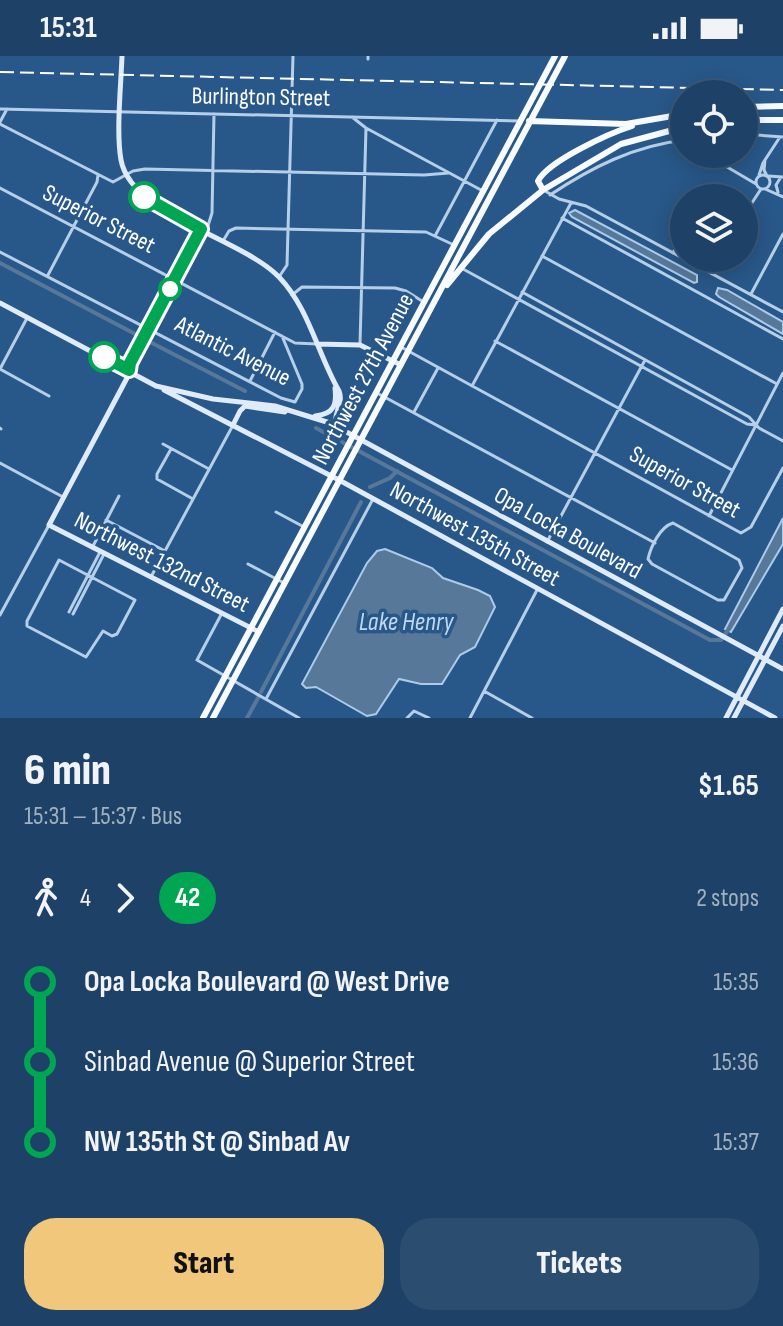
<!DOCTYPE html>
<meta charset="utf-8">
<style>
:root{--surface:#1e4267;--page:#2b4d70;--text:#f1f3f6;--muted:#a1b0c0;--line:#3c5b7b;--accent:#f1c87b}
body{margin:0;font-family:"Sofia Sans Condensed",sans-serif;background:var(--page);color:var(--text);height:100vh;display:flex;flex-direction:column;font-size:30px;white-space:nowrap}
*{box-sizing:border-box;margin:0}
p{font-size:26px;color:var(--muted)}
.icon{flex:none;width:44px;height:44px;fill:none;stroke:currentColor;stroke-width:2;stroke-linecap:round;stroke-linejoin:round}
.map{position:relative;height:662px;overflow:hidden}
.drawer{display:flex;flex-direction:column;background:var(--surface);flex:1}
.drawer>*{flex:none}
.badge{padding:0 16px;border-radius:26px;font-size:28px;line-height:52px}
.fabs{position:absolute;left:670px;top:24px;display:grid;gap:16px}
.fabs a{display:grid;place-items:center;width:88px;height:88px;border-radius:50%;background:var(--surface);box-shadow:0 4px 20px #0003,0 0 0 2px var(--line);font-size:40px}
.map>.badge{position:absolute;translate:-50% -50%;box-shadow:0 0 0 4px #fff}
.legs{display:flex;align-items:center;gap:12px;height:88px;padding:0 24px;font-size:26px}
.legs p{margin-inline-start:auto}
.headline{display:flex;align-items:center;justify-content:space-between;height:136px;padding:0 24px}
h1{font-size:44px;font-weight:800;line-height:60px}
.primary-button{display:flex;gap:16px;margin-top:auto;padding:16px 24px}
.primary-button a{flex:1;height:92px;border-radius:32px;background:var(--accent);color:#111;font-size:32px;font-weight:800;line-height:92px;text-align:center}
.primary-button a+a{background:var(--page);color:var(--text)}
ul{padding:0 24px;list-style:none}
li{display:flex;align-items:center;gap:28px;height:80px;font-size:30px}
li i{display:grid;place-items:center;width:12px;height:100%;margin:0 10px;background:currentColor}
li i::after{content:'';width:20px;height:20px;margin:-10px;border:6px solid;border-radius:50%;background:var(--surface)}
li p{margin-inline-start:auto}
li:first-child i{background:linear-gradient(#0000 50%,currentColor 0)}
li:last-child i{background:linear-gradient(currentColor 50%,#0000 0)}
.status{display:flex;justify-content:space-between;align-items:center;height:56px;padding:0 40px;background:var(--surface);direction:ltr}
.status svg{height:22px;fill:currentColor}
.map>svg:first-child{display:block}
</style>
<div class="status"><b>15:31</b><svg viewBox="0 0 49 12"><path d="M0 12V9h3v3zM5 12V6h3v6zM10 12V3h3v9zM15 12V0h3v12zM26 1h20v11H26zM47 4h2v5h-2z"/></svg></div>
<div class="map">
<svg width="783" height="662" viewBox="0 0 783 662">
<rect width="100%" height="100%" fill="#285889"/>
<!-- water -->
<path fill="#58789a" stroke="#aacbe9" stroke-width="2" d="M575,154L697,219V226L694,227L572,161L569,157Z
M718,232L727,234L783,266V278L719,241L716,238Z
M783,462V488L731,576L725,573Z
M385,493L432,512L443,522L478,534L490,540L495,551L475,591L460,599L442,628H421L399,623L376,658L367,660L316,631L306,632L302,628L367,507L377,495Z"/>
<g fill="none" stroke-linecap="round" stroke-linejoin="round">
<!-- canal -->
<path stroke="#58789a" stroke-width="4" d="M0,207L139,280
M148,285L245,335
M316,372L710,584H721L728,574
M370,431L390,422L397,415
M261,636L361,446
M247,662L258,642"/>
<!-- street -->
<path stroke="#b5cfe9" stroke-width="3" d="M368,0V3
M0,53L520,65
M352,61L366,72L481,134
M0,66L7,53
M0,68L113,126L133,115L145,113L424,119L449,117
M744,78L783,81
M705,98L756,128
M765,104L764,114L767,120
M756 126a7 7 0 1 1 14 0a7 7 0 1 1-14 0Z
M759,119L763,107L780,81
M768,120L783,121
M0,132L295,287L317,288
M765,133L783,141
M545,135L559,143L586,150L783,256
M778,136L776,129L781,121
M550,139C592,111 634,90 684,84
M744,159L761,133
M562,162L783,283
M206,176L212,157L214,58
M435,180L497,64
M223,185L229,175L236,172L426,176L454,189
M0,196L281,342L295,346L302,333V328L282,280
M673,197L684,178
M542,200L777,328
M463,213L747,368L755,369
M712,218L720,202
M48,219L97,126L98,119
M279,221L287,209L293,0
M522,236L749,361L759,372L783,385
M751,238L783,178
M292,239L302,231L395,232L406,235L422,245
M495,285L732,414
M360,288L366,72
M401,291L741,477L751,471L783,412
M0,313L26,264
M0,313L49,340
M250,325L275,276
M472,330L571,147
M377,337L655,487
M414,356L438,312
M0,372L1,373
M163,388L209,413
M171,393L157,418V423L193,443
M0,407L63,441
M276,456L304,471
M709,460L783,317
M106,464L165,495
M673,467L739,504L742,512L724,544H718L652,508L648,503C651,490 660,471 673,467Z
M547,486L645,304
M92,492L119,440
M59,504L135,544L117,578L112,580L103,575L86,601L27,570V565Z
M248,508L284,527
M152,519L232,371
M69,556L100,496
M222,557L197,604L299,662
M73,558L104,498
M0,559L49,469
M484,635L532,662
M266,643L373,443
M407,662L414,655L429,662
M470,662L537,534"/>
<!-- secondary -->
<path stroke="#dfebf8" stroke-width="5" d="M122,0C121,30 116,76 121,104C131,159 241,182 279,221C309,252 318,299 339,335C344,348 333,357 336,369
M201,173L130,307L127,322L49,469L259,576
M0,247L156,330L213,343L275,350L330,367L783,613
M317,288L360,289L401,309
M164,334L339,424L775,662
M315,360C334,358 337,349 335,332
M233,369L240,355L245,350L285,356
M726,662L783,553
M734,662L783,570"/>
<!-- primary -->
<path stroke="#f8fbfe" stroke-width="6" d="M744,51L783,50
M744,64H783
M529,65L626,68L684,58
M543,134L538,125C548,105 610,77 632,70
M447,229L489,178L543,134L621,88L684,71
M203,662L555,0
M213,662L565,0"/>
<!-- rail -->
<path stroke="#fff" stroke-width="2" stroke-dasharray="14 6" stroke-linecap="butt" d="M0,16L783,34"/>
</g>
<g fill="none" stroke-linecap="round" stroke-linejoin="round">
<defs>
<path id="line-1" d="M104,301L129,314L130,307L201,173L144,141"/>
</defs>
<!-- line-1 casing -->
<use href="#line-1" stroke="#fff" stroke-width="18"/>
<!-- line-1 -->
<use href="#line-1" stroke="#00a651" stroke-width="12"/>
</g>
<!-- markers -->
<g fill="#fff" stroke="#00a651" stroke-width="4">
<circle cx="144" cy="141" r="14"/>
<circle cx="170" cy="233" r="10"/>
<circle cx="104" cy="301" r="14"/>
</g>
<g text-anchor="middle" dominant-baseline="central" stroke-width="7" stroke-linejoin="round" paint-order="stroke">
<!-- street labels -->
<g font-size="24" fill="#fff" stroke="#285889">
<text transform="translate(261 41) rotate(1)">Burlington Street</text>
<text transform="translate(99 163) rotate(27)">Superior Street</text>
<text transform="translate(233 295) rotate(27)">Atlantic Avenue</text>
<text transform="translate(363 323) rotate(-62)">Northwest 27th Avenue</text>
<text transform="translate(685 426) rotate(29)">Superior Street</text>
<text transform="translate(568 477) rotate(29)">Opa Locka Boulevard</text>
<text transform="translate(475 478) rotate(29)">Northwest 135th Street</text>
<text transform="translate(162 506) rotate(27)">Northwest 132nd Street</text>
</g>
<!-- water labels -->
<g font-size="26" font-style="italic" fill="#c1d9f0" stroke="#285889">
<text x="406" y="566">Lake Henry</text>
</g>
</g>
</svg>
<div class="fabs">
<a><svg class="icon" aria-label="locate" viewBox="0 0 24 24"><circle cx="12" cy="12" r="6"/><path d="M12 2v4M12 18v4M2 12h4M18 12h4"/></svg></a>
<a><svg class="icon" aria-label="layers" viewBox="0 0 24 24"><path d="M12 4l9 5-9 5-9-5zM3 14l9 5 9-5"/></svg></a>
</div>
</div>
<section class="drawer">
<div class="headline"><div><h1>6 min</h1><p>15:31 – 15:37 · Bus</p></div><b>$1.65</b></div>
<div class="legs"><svg class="icon" aria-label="walk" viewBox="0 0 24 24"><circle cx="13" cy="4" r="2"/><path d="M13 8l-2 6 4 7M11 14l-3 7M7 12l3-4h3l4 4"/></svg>4<svg class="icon" aria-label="forward" viewBox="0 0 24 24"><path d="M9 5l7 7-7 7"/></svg><b class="badge" style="background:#00a651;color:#fff">42</b><p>2 stops</p></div>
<ul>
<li><i style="color:#00a651"></i><b>Opa Locka Boulevard @ West Drive</b><p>15:35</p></li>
<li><i style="color:#00a651"></i><span>Sinbad Avenue @ Superior Street</span><p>15:36</p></li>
<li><i style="color:#00a651"></i><b>NW 135th St @ Sinbad Av</b><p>15:37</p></li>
</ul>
<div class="primary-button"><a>Start</a><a>Tickets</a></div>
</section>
